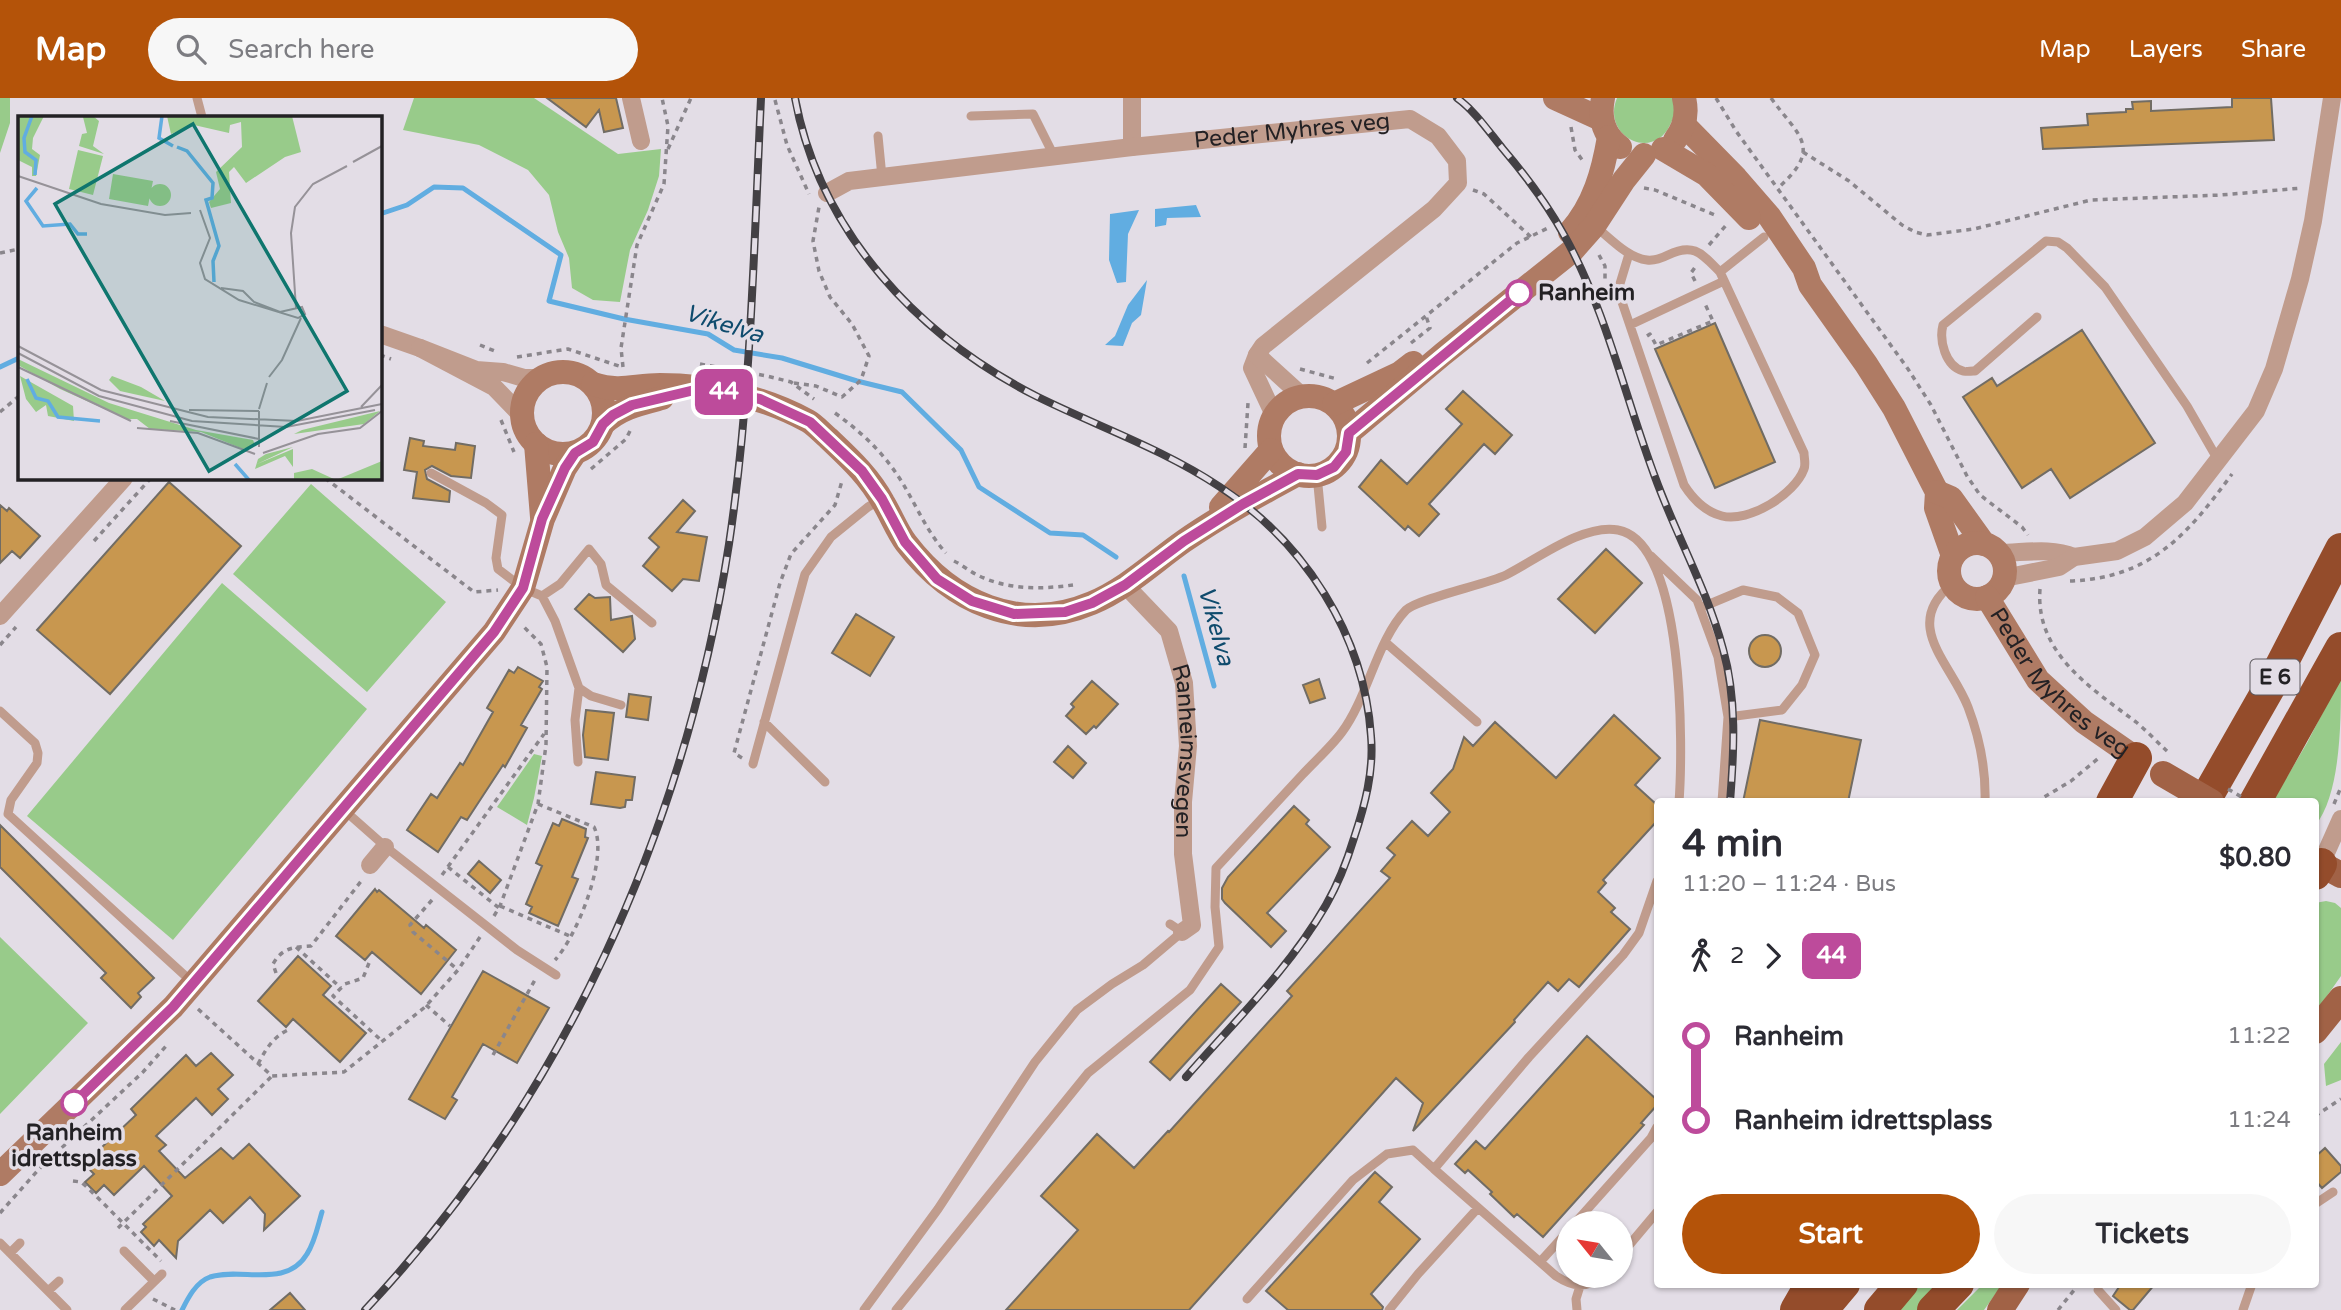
<!DOCTYPE html>
<meta charset="utf-8">
<style>
:root{--surface:#fff;--page:#f7f7f7;--text:#2b2b33;--muted:#7c7c81;--accent:#b45309}
body{margin:0;font-family:"Varela Round",sans-serif;background:var(--page);color:var(--text);height:100vh;display:flex;flex-direction:column;font-size:26px;white-space:nowrap}
*{box-sizing:border-box;margin:0}
p{font-size:23px;color:var(--muted)}
.icon{flex:none;width:38px;height:38px;fill:none;stroke:currentColor;stroke-width:2;stroke-linecap:round;stroke-linejoin:round}
.map{position:relative;flex:1;overflow:hidden}
.panel{position:absolute;left:1654px;top:700px;width:665px;height:490px;display:flex;flex-direction:column;background:var(--surface);border-radius:7px;box-shadow:0 2px 5px #0004}
.panel>*{flex:none}
.badge{padding:0 14px;border-radius:10px;font-size:24px;line-height:46px}
.needle{width:46px;rotate:300deg}
.controls{position:absolute;left:1556px;top:1113px;display:grid;gap:14px}
.controls a{display:grid;place-items:center;width:77px;height:77px;border-radius:50%;background:var(--surface);box-shadow:0 2px 5px #0004;font-size:35px}
.map>.badge{position:absolute;translate:-50% -50%;box-shadow:0 0 0 4px #fff}
.legs{display:flex;align-items:center;gap:10px;height:77px;padding:0 28px;font-size:23px}
.legs p{margin-inline-start:auto}
.summary{display:flex;align-items:center;justify-content:space-between;height:119px;padding:0 28px}
h1{font-size:38px;font-weight:800;line-height:52px}
.button{display:flex;gap:14px;margin-top:auto;padding:14px 28px}
.button a{flex:1;height:80px;border-radius:42px;background:var(--accent);color:#fff;font-size:28px;font-weight:800;line-height:80px;text-align:center}
.button a+a{background:var(--page);color:var(--text)}
ul{padding:0 28px;list-style:none}
li{display:flex;align-items:center;gap:24px;height:84px;font-size:26px}
li i{display:grid;place-items:center;width:10px;height:100%;margin:0 9px;background:currentColor}
li i::after{content:'';width:18px;height:18px;margin:-9px;border:5px solid;border-radius:50%;background:var(--surface)}
li p{margin-inline-start:auto}
li:first-child i{background:linear-gradient(#0000 50%,currentColor 0)}
li:last-child i{background:linear-gradient(currentColor 50%,#0000 0)}
header{display:flex;align-items:center;gap:42px;box-sizing:border-box;height:98px;padding:0 35px;background:var(--accent);color:#fff}
header strong{font-size:33px}
nav{display:flex;gap:38px;margin-inline-start:auto;font-size:24px}
.search{width:490px;height:63px;background:var(--page);display:flex;align-items:center;gap:18px;box-sizing:border-box;padding:0 24px;border-radius:38px;color:var(--muted);font-size:26px}
.map>svg:first-child{display:block}
</style>
<header>
<strong>Map</strong>
<div class="search"><svg class="icon" aria-label="search" viewBox="0 0 24 24"><circle cx="10" cy="10" r="6"/><path d="M15 15l6 6"/></svg>Search here</div>
<nav><a>Map</a><a>Layers</a><a>Share</a></nav>
</header>
<div class="map">
<svg width="2341" height="1212" viewBox="0 0 2341 1212">
<rect width="100%" height="100%" fill="#e3dde6"/>
<!-- green -->
<path fill="#98cb8a" d="M0,0H10V25L0,55Z
M414,0H534L618,56L661,51L659,78L648,112L630,152L620,204L593,202L572,190L569,160L558,134L549,97L528,72L479,47L403,32Z
M1617,0H1672C1677,10 1675,17 1670,27C1653,64 1601,38 1617,0Z
M311,386L446,504L367,594L233,476Z
M222,485L367,611L173,842L27,718Z
M2341,579C2341,623 2341,696 2315,728V704H2272L2307,645Z
M534,656L542,658L534,700L527,727L497,709Z
M2326,803L2335,805L2341,810V878L2315,915V805Z
M0,839L88,925L0,1016Z
M2341,944V982L2326,988L2324,966Z
M1920,1187H1947L1921,1212H1897Z
M1982,1187H2002L1984,1212H1957Z"/>
<!-- water -->
<path fill="#61ade1" d="M1196,107L1201,119L1167,120L1166,127L1155,129V111Z
M1139,112L1128,136L1126,184L1117,185L1109,162L1110,116Z
M1147,182L1141,217L1132,225L1123,248L1105,247L1115,238L1128,207Z"/>
<g fill="none" stroke-linecap="round" stroke-linejoin="round">
<!-- stream -->
<path stroke="#61ade1" stroke-width="5" d="M380,116L407,107L434,89L463,90L561,157L549,203L624,221L708,236L734,252L782,260L857,283L902,294L961,352L979,389L1050,435L1083,437L1116,459
M0,269L19,260
M1184,478L1214,588
M182,1212C188,1200 196,1184 210,1179C242,1169 286,1191 307,1156C315,1144 318,1127 322,1114"/>
</g>
<!-- building -->
<path fill="#c8974f" stroke="#716c64" stroke-width="2" d="M547,0H616L623,30L604,34L599,12L586,29Z
M2232,0H2271L2274,42L2043,51L2041,30L2088,27L2087,16L2126,14V11H2133L2132,4L2151,3V13L2232,9Z
M1715,225L1775,364L1715,390L1655,251Z
M2082,232L2155,345L2070,400L2051,371L2022,390L1963,299L1992,280L1997,288Z
M1463,293L1512,337L1495,356L1484,346L1429,406L1439,416L1419,438L1408,428L1405,432L1359,389L1381,362L1407,386L1462,326L1446,311Z
M410,340L424,343L423,348L455,352L456,345L475,348L471,380L451,378L432,368L425,372L427,381L450,393L449,404L413,400L417,374L404,372Z
M169,384L241,448L110,596L37,532Z
M683,402L695,413L677,434L707,439L699,483L683,481L672,493L643,468L659,449L649,440Z
M0,407L7,413L9,410L40,438L20,460L12,453L0,465Z
M1606,451L1642,485L1595,535L1558,501Z
M589,496L595,500L610,499L611,522L632,518L635,541L623,554L575,511Z
M856,516L894,539L870,578L832,555Z
M1749 553a16 16 0 1 1 32 0a16 16 0 1 1-32 0Z
M518,569L543,583L539,589L542,591L521,627L527,630L505,669L503,667L467,722L461,719L438,754L407,732L431,696L437,700L460,665L463,667L493,614L487,610L509,572L514,575Z
M1319,581L1325,600L1310,605L1303,587Z
M1092,583L1118,606L1096,630L1094,628L1086,636L1066,618L1074,609L1071,606Z
M629,596L651,599L648,622L626,619Z
M586,612L614,615L608,662L585,659L583,637Z
M1614,617L1660,660L1635,687L1657,707V723L1603,782L1606,785L1598,794L1615,810L1611,814L1630,831L1579,889L1569,881L1558,893L1548,884L1514,922L1515,924L1413,1033L1423,1005L1396,980L1189,1212H1006L1078,1132L1041,1098L1097,1036L1134,1070L1168,1033L1169,1034L1292,898L1287,893L1390,780L1381,773L1395,757L1387,750L1412,723L1428,738L1450,714L1431,695L1453,671L1464,639L1473,648L1495,624L1556,680Z
M1760,622L1861,642L1848,704H1743Z
M1068,648L1086,665L1073,680L1054,664Z
M596,674L635,679L632,702H626L625,709L620,710L591,706Z
M1294,708L1309,722L1306,726L1330,749L1267,815L1286,833L1271,849L1225,805L1222,801V790L1228,779Z
M562,721L586,731L585,739L588,740L572,779L578,781L558,828L529,815L532,809L526,806L542,768L536,765L553,725L559,728Z
M0,727L154,880L138,895L141,899L131,910L101,880L106,875L0,769Z
M479,763L501,782L490,795L468,776Z
M375,791L377,794L379,792L424,830L426,827L456,852L421,896L372,854L365,862L336,838Z
M298,858L331,888L323,897L366,935L340,964L293,921L286,929L258,903Z
M483,873L549,910L517,965L483,946L452,999L457,1002L445,1021L409,1001Z
M1221,886L1241,904L1170,982L1150,964Z
M1587,938L1657,1002V1007L1641,1025L1644,1027L1543,1139L1517,1116L1514,1119L1490,1096L1492,1094L1468,1072L1465,1075L1455,1066L1476,1043L1485,1051Z
M211,955L233,977L218,991L228,1001L212,1017L196,1000L156,1038L166,1047L159,1053L185,1080L221,1050L233,1061L249,1046L300,1098L264,1132L265,1116L250,1099L223,1125L210,1112L178,1143L176,1160L159,1142L154,1148L141,1134L146,1129L143,1126L172,1098L144,1068L114,1097L104,1087L96,1095L85,1084L94,1076L84,1066L136,1017L131,1011L186,957L196,968Z
M2325,1050L2341,1068V1074L2322,1090L2315,1082V1059Z
M1375,1074L1392,1089L1379,1104L1420,1141L1371,1196L1383,1209L1382,1212H1288L1266,1193Z
M2121,1186H2155L2133,1212H2130L2113,1198Z
M290,1195L305,1212H270Z"/>
<g fill="none" stroke-linecap="round" stroke-linejoin="round">
<!-- path -->
<path stroke="#8a868c" stroke-width="3.5" stroke-dasharray="5 5" stroke-linecap="butt" d="M1716,0L1736,33L1908,271L1931,307L1967,378L1980,397L2022,429L2028,437
M1771,0C1798,38 1824,49 1778,90
M775,2L787,47L809,96
M1571,29L1575,52L1583,63
M668,51L691,0
M1803,54L1849,83L1902,127L1915,134L1927,137L1974,131L2091,102L2221,97L2302,90
M1644,90L1655,92L1715,117
M1473,92L1484,96L1531,139
M1709,147L1727,126
M0,155L19,151
M1599,157L1605,168V185
M1695,183L1691,175L1696,168
M1647,238L1650,236L1656,247L1713,223L1705,206
M1411,245L1430,230L1426,218
M480,247L497,254
M380,257L391,261
M517,259L568,251L619,268
M1367,265L1517,145L1548,130
M700,266L767,278L791,284L814,301
M623,269L621,250L637,147L664,86L668,28L662,0
M1300,271L1337,281
M794,285L816,288L842,299L861,282L869,258L852,226L830,199L819,173L813,143L819,109
M0,314L19,298
M835,315C861,334 882,353 900,381C916,406 926,433 946,455
M501,322L514,354
M1245,350L1248,305
M591,371L626,341L630,333
M325,380L474,494L498,492
M94,443L151,380
M954,463C964,468 973,476 984,480C1012,492 1044,491 1073,487
M2070,483C2151,480 2188,436 2232,376
M2040,491C2035,555 2091,590 2136,624C2147,633 2157,644 2167,653
M0,547L16,529
M742,660L734,655L780,485L791,456L835,407L842,383
M2036,704L2071,683L2100,659
M538,706L594,729C609,759 577,838 555,862
M2334,706L2341,689
M448,769L499,810
M442,777L544,636
M432,802L410,827L413,834L458,872
M500,808L572,839
M494,818L500,808L538,706L546,647L547,569L541,546L524,529
M296,849L341,890
M369,865L363,880L345,886L333,898L383,944
M276,875L273,866C282,850 293,849 311,848L362,782
M426,907L450,928
M198,911L272,978L344,974L425,909L458,872L480,839
M493,957L536,880
M258,966C266,951 273,939 288,932
M2315,1018L2341,1001
M73,1083L81,1084L88,1090L161,1163
M0,1115L39,1071L143,974L166,948
M118,1130L272,978
M153,1201L175,1212
M2058,1212L2079,1186"/>
<!-- lane -->
<path stroke="#c09c8d" stroke-width="9" d="M197,0L202,19
M971,18L1033,16L1054,58
M878,38L882,79
M1596,129C1611,141 1628,160 1647,162C1655,163 1662,160 1668,157C1694,144 1702,156 1720,174L1804,355C1804,360 1806,366 1804,371C1795,396 1749,425 1722,418C1706,414 1693,401 1684,387L1622,204L1619,189L1629,156
M1720,174L1764,139
M2037,219L1975,273C1974,273 1964,274 1963,273C1945,268 1939,242 1943,227L2046,143L2058,144L2067,150L2105,189L2187,308L2218,362
M1630,227L1724,183
M431,375L486,405L502,417L496,460L498,471L523,490L542,498L555,523L579,590L591,598L621,607
M1317,377L1322,429
M1651,458L1697,502L1718,559L1728,619L1722,704
M1952,486C1901,527 1951,565 1968,609C1979,638 1986,672 1985,704
M542,498L560,486L589,451L601,466L606,487L652,525
M1700,510L1743,492L1777,499L1798,515L1815,557L1802,587L1782,612L1728,619
M1385,544L1477,624
M0,613L35,645L38,655L37,665L11,702L8,716L192,884
M764,624L825,684
M578,664L575,622L579,590
M753,666L805,476L831,439L868,409L880,402
M344,712L387,750L517,852L556,877
M2315,1106L2333,1094
M1575,1125L1651,1040L1657,1029
M0,1145L67,1212
M124,1153L154,1183
M10,1155L20,1145
M1620,1158L1657,1114
M1540,1164L1568,1133
M1602,1178C1586,1191 1573,1189 1556,1178L1434,1071L1529,959L1623,857L1639,835L1657,783
M2098,1192L2116,1212
M48,1193L59,1183
M1247,1201L1353,1082L1387,1056L1413,1052L1434,1071
M125,1212L162,1176
M864,1212L938,1111L1035,964L1077,912L1112,886L1143,867L1182,834L1170,826
M896,1212L1088,975L1190,892L1219,849L1215,809L1216,770C1245,739 1273,708 1302,677C1315,663 1331,649 1342,634C1368,599 1377,542 1406,512C1417,501 1487,486 1506,477C1536,462 1584,425 1618,432C1685,444 1683,651 1679,704
M1389,1212L1418,1176L1478,1110
M1577,1212L1576,1201L1580,1188
M2243,1212L2252,1186"/>
<!-- street -->
<g stroke="#c09c8d" stroke-width="18">
<path d="M631,0L641,43"/>
<path d="M1132,0V49"/>
<path id="s1" d="M827,95L849,83L882,79L1132,49L1410,21L1438,38L1457,63L1458,85L1434,111L1263,248L1257,257L1252,270L1274,317"/>
<path d="M380,236L420,250"/>
<path d="M1257,257L1302,298"/>
<path d="M522,318L494,289L420,250L476,272L503,274L524,280H541"/>
<path d="M1998,455C2024,455 2050,449 2074,459"/>
<path d="M2004,480L2059,469L2074,459L2117,453L2145,439L2185,405L2256,313L2274,271L2300,181L2313,123L2332,0"/>
<path id="s2" d="M1125,487L1169,533L1184,585L1188,648L1183,704V756L1192,827L1182,834"/>
<path d="M0,518L124,380"/>
<path d="M2321,766L2341,721"/>
<path d="M370,767L385,749"/>
</g>
<!-- secondary -->
<g stroke="#af7b64" stroke-width="24">
<path d="M1555,0L1601,21"/>
<path d="M1603,0C1599,20 1603,37 1620,49"/>
<path d="M1684,27L1736,80L1769,118L1804,170L1810,187L1866,266L1894,310L1937,394L1936,410L1953,458"/>
<path d="M1675,42C1685,29 1688,16 1684,0"/>
<path d="M1663,51L1707,77L1749,120"/>
<path d="M1570,134C1594,107 1603,74 1609,39"/>
<circle cx="563" cy="315" r="41"/>
<path d="M593,286C621,295 634,287 660,287C711,287 764,299 808,323C815,327 821,334 828,340C849,360 869,378 883,404C891,417 897,433 906,445C951,504 1019,536 1092,505C1126,491 1154,464 1184,443C1220,418 1259,397 1298,376"/>
<circle cx="1309" cy="338" r="40"/>
<path d="M1334,306L1400,275L1413,265"/>
<path d="M603,326C620,310 639,306 662,300"/>
<path d="M1349,335L1443,256L1572,153L1594,128L1624,82L1644,57"/>
<path d="M536,346L542,419"/>
<path d="M1937,394L1951,400L1984,446"/>
<path d="M1221,409L1271,352"/>
<circle cx="1977" cy="473" r="28"/>
<path id="s3" d="M1987,499L2038,582L2084,624L2136,660"/>
<path d="M0,1076L173,909L494,534L523,490L543,421L565,370L575,355"/>
</g>
<!-- primary -->
<path stroke="#a16246" stroke-width="26" d="M2315,763L2341,777
M2315,933L2341,901
M2000,1212L2017,1186"/>
<!-- highway -->
<path stroke="#944c2b" stroke-width="32" d="M2112,704L2136,660
M2204,704L2273,583L2341,451
M2255,704L2341,550
M2315,776L2321,766
M1796,1212L1811,1186
M1822,1212L1844,1186
M1880,1212L1902,1186
M1933,1212L1958,1186"/>
<defs>
<path id="rail" d="M795,0C820,135 919,239 1038,299C1099,329 1163,351 1220,389C1304,444 1364,536 1371,638C1374,673 1365,707 1354,740C1347,763 1338,786 1326,807C1289,871 1234,924 1186,979
M1457,0C1475,13 1489,34 1503,51C1526,78 1547,106 1564,137C1606,212 1625,299 1655,379C1676,437 1707,491 1723,551C1737,601 1734,653 1730,704
M365,1212C563,1002 685,731 729,446C751,299 754,148 761,0"/>
</defs>
<!-- rail casing -->
<use href="#rail" stroke="#434044" stroke-width="8"/>
<!-- rail -->
<use href="#rail" stroke="#e3dde6" stroke-width="5" stroke-dasharray="16" stroke-linecap="butt"/>
<!-- path-bridge -->
<path stroke="#8a868c" stroke-width="3.5" stroke-dasharray="5 5" stroke-linecap="butt" d="M2228,691L2250,704"/>
<!-- primary-bridge -->
<path stroke="#a16246" stroke-width="26" d="M2163,676L2211,704"/>
</g>
<g fill="none" stroke-linecap="round" stroke-linejoin="round">
<defs>
<path id="line-1" d="M74,1005L173,909L494,534L523,490L542,421L565,370L575,355L593,344L603,326L613,317L632,307L703,290L760,301L810,324L862,373L882,401L905,444L937,481L972,503L1014,516L1065,514L1092,505L1125,487L1184,443L1243,406L1298,376L1317,377L1334,369L1346,354L1349,335L1519,195"/>
</defs>
<!-- line-1 casing -->
<use href="#line-1" stroke="#fff" stroke-width="16"/>
<!-- line-1 -->
<use href="#line-1" stroke="#bd4b9b" stroke-width="10"/>
</g>
<!-- markers -->
<g fill="#fff" stroke="#bd4b9b" stroke-width="3.5">
<circle cx="1519" cy="195" r="12"/>
<circle cx="74" cy="1005" r="12"/>
</g>
<g text-anchor="middle" dominant-baseline="central" stroke-width="7" stroke-linejoin="round" paint-order="stroke">
<!-- shield labels -->
<rect fill="#e3dde6" stroke="#5d595e" stroke-width="2" x="2250.5" y="561.5" width="49" height="35" rx="5"/>
<g font-size="21" font-weight="bold" fill="#232124">
<text x="2275" y="579">E 6</text>
</g>
<!-- street labels -->
<g font-size="23" fill="#232124" stroke="#e3dde6">
<text stroke="none"><textPath href="#s1" startOffset="471">Peder Myhres veg</textPath></text>
<text stroke="none"><textPath href="#s3" startOffset="114">Peder Myhres veg</textPath></text>
<text stroke="none"><textPath href="#s2" startOffset="186">Ranheimsvegen</textPath></text>
</g>
<!-- stop labels -->
<g font-size="23" font-weight="bold" fill="#232124" stroke="#e3dde6" text-anchor="start">
<text x="1538" y="195">Ranheim</text>
<text x="74" y="1035" text-anchor="middle">Ranheim<tspan x="74" dy="26">idrettsplass</tspan></text>
</g>
<!-- water labels -->
<g font-size="24" font-style="italic" fill="#0f4b6d" stroke="#e3dde6">
<text transform="translate(724 226) rotate(17)">Vikelva</text>
<text transform="translate(1216 528) rotate(75)">Vikelva</text>
</g>
</g>
<!-- overview -->
<g transform="translate(18 18)">
<rect width="364" height="364" fill="#e3dde6"/>
<path d="M0,0H26L15,22L14,33L22,39L18,60H14V51L0,44ZM75,0L81,5L75,30L86,38L61,30L64,18L69,17L65,1ZM149,0H274L283,36L267,41L228,67L216,51L211,56L213,87L193,92L191,86L202,73L198,56L224,31L223,6L212,9L211,17L176,9L153,18ZM60,34L85,40L75,79L51,73ZM95,58L135,65L130,90L91,83ZM131 79a11 11 0 1 1 22 0a11 11 0 1 1-22 0ZM0,243L91,287L178,314L235,324L237,329L225,333L183,316L132,313L119,303H109L42,273L0,249ZM2,260L55,290L56,305L30,300L28,289L18,296L8,283ZM94,260L123,271L147,285L102,275L91,264ZM362,295L346,308L276,318L284,314ZM275,331L239,348L275,333V351L267,340L237,353L240,343L248,338ZM364,345V364H276V357L294,353L318,364Z" fill="#98cb8a"/>
<path fill="none" stroke="#61ade1" stroke-width="3.5" d="M14,0L6,22L7,36L18,44L17,59M144,0L141,22L155,30M159,31L169,35L195,67L194,82L188,84L201,130L195,145L196,166M19,72L8,85L25,110L52,108L60,118H69M9,263L18,282L30,285L40,301L82,305M217,348L231,364"/>
<path fill="none" stroke="#969298" stroke-width="2" d="M335,46L364,30M0,60L83,88L147,99L173,97M182,94L192,122L182,147L187,163L221,184L280,202L287,198L284,191L262,196L236,186L225,175L203,172M278,192L273,117L277,91L295,68L329,50M0,230L83,274L190,301L279,305L364,288M0,237L81,280L174,305L268,311L357,294M0,251L113,305M251,261L264,244L283,202M343,291L364,269M241,293L249,267M171,294L241,295M241,295V331M152,305L241,323M119,312L180,317L237,338M245,337L300,318L342,312L364,295"/>
<path fill="#0f766e" fill-opacity="0.15" stroke="#0f766e" stroke-width="3.5" d="M175,8L329,275L191,355L37,88Z"/>
<rect width="364" height="364" fill="none" stroke="#232124" stroke-width="3.5"/>
</g>
</svg>
<div class="controls">
<a><svg class="needle" viewBox="-14 -14 28 28"><path d="M0-13l5 13h-10z" fill="#e53935"/><path d="M0 13l5-13h-10z" fill="#7c7c81"/></svg></a>
</div>
<b class="badge" style="left:724px;top:294px;background:#bd4b9b;color:#fff">44</b>
<section class="panel">
<div class="summary"><div><h1>4 min</h1><p>11:20 – 11:24 · Bus</p></div><b>$0.80</b></div>
<div class="legs"><svg class="icon" aria-label="walk" viewBox="0 0 24 24"><circle cx="13" cy="4" r="2"/><path d="M13 8l-2 6 4 7M11 14l-3 7M7 12l3-4h3l4 4"/></svg>2<svg class="icon" aria-label="forward" viewBox="0 0 24 24"><path d="M9 5l7 7-7 7"/></svg><b class="badge" style="background:#bd4b9b;color:#fff">44</b></div>
<ul>
<li><i style="color:#bd4b9b"></i><b>Ranheim</b><p>11:22</p></li>
<li><i style="color:#bd4b9b"></i><b>Ranheim idrettsplass</b><p>11:24</p></li>
</ul>
<div class="button"><a>Start</a><a>Tickets</a></div>
</section>
</div>
